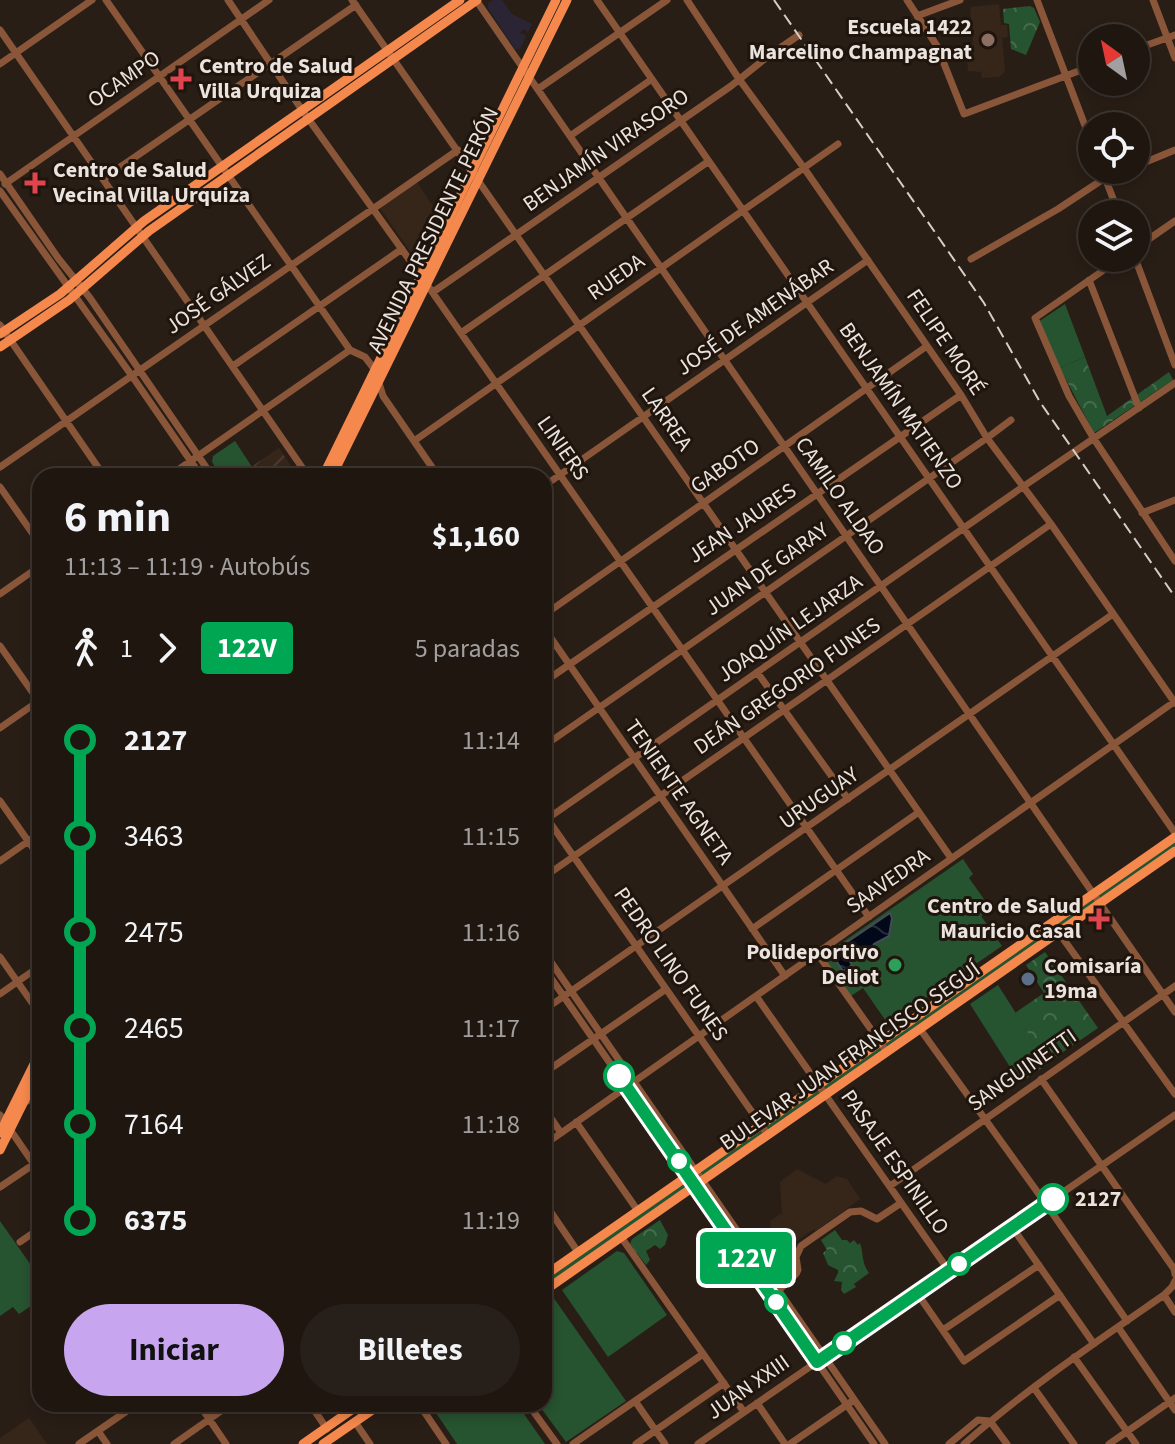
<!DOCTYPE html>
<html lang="es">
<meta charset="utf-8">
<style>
:root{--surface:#1f1610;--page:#271f19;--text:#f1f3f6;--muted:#a19f9f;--line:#3c3530;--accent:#c7a6ef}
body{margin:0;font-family:"Source Sans 3",sans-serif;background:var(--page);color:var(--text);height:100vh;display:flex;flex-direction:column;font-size:30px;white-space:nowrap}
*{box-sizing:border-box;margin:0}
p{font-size:26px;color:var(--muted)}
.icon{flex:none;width:44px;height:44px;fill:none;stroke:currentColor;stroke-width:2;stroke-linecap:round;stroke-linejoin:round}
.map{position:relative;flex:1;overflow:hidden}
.side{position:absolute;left:32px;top:468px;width:520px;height:944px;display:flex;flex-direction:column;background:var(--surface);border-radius:24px;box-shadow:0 4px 12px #0003,0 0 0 2px var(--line)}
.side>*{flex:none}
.badge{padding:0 16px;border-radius:6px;font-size:28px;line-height:52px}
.needle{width:52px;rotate:327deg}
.fabs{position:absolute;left:1078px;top:24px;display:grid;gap:16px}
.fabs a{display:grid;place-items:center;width:72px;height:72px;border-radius:50%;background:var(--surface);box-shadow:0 4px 12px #0003,0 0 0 2px var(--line);font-size:40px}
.map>.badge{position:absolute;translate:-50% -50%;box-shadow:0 0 0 4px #fff}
.legs{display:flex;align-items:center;gap:12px;height:88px;padding:0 32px;font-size:26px}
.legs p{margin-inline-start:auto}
.overview{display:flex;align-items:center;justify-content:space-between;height:136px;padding:0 32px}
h1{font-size:44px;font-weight:700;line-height:60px}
.action{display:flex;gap:16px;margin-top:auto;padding:16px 32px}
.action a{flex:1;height:92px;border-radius:48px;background:var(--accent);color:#111;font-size:32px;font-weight:700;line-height:92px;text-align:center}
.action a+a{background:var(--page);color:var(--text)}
ul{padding:0 32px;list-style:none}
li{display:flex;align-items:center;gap:28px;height:96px;font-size:30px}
li i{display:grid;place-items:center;width:12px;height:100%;margin:0 10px;background:currentColor}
li i::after{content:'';width:20px;height:20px;margin:-10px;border:6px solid;border-radius:50%;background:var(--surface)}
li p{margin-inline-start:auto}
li:first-child i{background:linear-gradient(#0000 50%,currentColor 0)}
li:last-child i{background:linear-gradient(currentColor 50%,#0000 0)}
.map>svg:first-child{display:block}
</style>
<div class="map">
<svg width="1175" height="1444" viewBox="0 0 1175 1444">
<defs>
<pattern id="industrial-furrows" width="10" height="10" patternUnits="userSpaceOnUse" patternTransform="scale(2)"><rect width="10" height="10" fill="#36261a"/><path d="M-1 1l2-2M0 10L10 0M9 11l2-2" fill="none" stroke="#4a3b30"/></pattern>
<pattern id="park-crowns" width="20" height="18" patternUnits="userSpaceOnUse" patternTransform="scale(2)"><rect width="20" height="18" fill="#265330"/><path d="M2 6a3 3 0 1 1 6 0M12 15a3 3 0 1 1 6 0" fill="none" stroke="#466c4e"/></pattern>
<pattern id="water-waves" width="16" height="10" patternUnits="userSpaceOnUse" patternTransform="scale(2)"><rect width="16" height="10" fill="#00081a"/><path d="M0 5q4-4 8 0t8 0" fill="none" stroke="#252c3b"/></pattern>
</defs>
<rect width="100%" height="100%" fill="#291e16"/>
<!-- commercial -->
<path fill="#2b2434" d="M493,0H502L512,14L532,24L528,32L523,29L520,33L526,36L520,49H515L488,8V3Z"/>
<!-- industrial -->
<path fill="url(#industrial-furrows)" d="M279,448L291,466H286L270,476H238Z"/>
<!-- built -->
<path fill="#36261a" d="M999,4L1001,25H1007L1008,37L1002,38L1005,72L999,77L982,78L981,72L968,71L966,44L973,43L970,7Z
M416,181L441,218L417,261L379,207Z
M797,1169L826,1184L837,1176L847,1179L860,1199L816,1231L814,1229L772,1258L759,1239L771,1231L770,1221L782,1213L780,1182Z
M29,1418L47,1444H0V1438Z"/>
<!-- grass -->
<path fill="#265330" d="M1065,304L1085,357L1060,368L1038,322Z
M235,441L252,467L238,476H221L212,462L213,456Z
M1175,837V851L544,1291V1276Z
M963,859L973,874L969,878L991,909L981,916L1002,946L888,1024L863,988L851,996L825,959L827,953Z
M998,985L1048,1064L1020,1083L970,1004Z
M0,1221L40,1278V1300L19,1314L13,1307L0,1316Z
M617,1251L624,1253L667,1315L608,1357L562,1290Z
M553,1297L626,1401L566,1442L538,1404H544V1303Z
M430,1404H517L545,1444H457Z"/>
<!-- park -->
<path fill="url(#park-crowns)" d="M1030,6L1034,8L1040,22L1026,55L1011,49L1009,24L1004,23L1003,9Z
M1085,357L1107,416L1169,372L1173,380L1094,433L1060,368Z
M1045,952L1098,1028L1047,1063L1015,1013L1044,993L1026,965Z
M660,1220L668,1235L665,1245L660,1249L655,1245L646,1251L650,1260L646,1265L630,1244L632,1239Z
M835,1230L842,1240H847L850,1243L854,1240L858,1245L860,1243C864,1255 861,1262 869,1273L854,1284L856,1287L844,1294L841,1290L842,1282L834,1281L838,1273V1270L828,1265L823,1253L827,1250L821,1240Z"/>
<!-- water -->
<path fill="url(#water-waves)" stroke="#464a55" stroke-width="2" d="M890,913L892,918L889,936L874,944C868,955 870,954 857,959L852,956L849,960L852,965L843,971L831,953Z"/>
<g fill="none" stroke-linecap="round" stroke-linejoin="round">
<!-- minor -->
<path stroke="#8a563a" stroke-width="7" d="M106,0L350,350L365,357L375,370L383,396L438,476
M228,0L302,110L421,276L869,917
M352,0L951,858
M476,0L1175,1012
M597,0L1175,833
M687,0L739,79L804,168L961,395L987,438L1051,524L1175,703
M907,0L937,46L964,114L1092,66
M1037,0L1092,144
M1153,0L1175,58
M917,16L960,0
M0,30L308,476
M1136,49L1175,35
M0,64L92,0
M538,89L667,0
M570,136L652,79
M1136,166L1175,150
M1102,170L1119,214
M0,174L58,258L90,298L212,476
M103,179L356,5
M5,184L269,0
M0,191L132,376L201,476
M1136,248L1175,221
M1121,258L1035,318L1069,396L1094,439L1175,561
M1135,258L1175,365
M971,259L1058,209L1105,178L1126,170
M1089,280L1139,408
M433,292L731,86L767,57L799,35
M0,325L104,476
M461,333L709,161
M233,366L402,249
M414,441L838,144
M0,467L458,150
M169,476L350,350
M544,486L868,260
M0,487L40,544
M1142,513L1175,500
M0,594L40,566
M544,615L927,346
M544,628L785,976
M0,646L40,703
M757,672L848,799
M544,682L961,395
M0,728L40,700
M544,746L987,438L1011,420
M0,801L40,858
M544,814L768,1135
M544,821L1024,486L1175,383
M0,861L40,833
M544,877L1051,524
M752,929L919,812
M1059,933L1175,1094
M544,952L885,1444
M817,953L887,1052
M0,957L40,1014
M544,968L874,1444
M0,994L40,966
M756,996L949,1271
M544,1010L1113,614
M920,1029L1046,1204L1127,1321
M544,1073L666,989
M1041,1079L1174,1269L1175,1274
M24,1103L40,1092
M544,1108L561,1133
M0,1115L40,1173
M576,1122L638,1211
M544,1145L1174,702
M890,1186L1175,986
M0,1187L40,1160
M544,1202L578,1252
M1012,1227L1094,1344
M621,1237L744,1412
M20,1242L40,1228
M779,1290L796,1274L798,1270L796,1257L801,1246L850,1212L861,1211L877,1219L901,1203
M917,1293L964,1361L1060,1295
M1164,1295L1175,1312
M1118,1327L1175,1410
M943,1330L1039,1265
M1074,1357L1136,1444
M1034,1388L1074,1444
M635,1401L665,1444
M757,1403L785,1444
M199,1404L226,1444
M310,1404L327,1429
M419,1404L446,1444
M528,1404L557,1444
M990,1421L1007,1444
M355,1422L370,1444
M98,1431L107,1444
M79,1444L137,1404
M174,1444L231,1404
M573,1444L703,1354
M636,1444L724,1383
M698,1444L1175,1115
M790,1444L851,1402
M949,1444L978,1420L990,1421
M964,1444C1026,1389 1096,1342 1164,1295L1172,1287L1175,1281
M1109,1444L1175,1398"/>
<!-- major -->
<path stroke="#f5884c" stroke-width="9" d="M0,334L60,294L144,221L460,0
M0,347L69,300L149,231L477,0
M323,476L556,0
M332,476L567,0
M0,1133L40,1052
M0,1150L40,1069
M544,1276L1175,837
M544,1291L1175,851
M303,1444L360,1404
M323,1444L381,1404"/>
<!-- rail -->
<path stroke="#d5cdc8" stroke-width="2" stroke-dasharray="12 6" stroke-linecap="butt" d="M774,0L984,303L1040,402L1175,597"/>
</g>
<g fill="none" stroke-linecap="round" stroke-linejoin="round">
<defs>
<path id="line-1" d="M619,1076L817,1362L1053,1199"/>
</defs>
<!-- line-1 casing -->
<use href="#line-1" stroke="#fff" stroke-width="18"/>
<!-- line-1 -->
<use href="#line-1" stroke="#00a651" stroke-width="12"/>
</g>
<!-- markers -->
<circle fill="#8d6e63" stroke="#1f150d" stroke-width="3" cx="988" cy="40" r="8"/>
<g fill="#e0444e" stroke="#1f150d" stroke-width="3">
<path d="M177 67h8v8h8v8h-8v8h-8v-8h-8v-8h8z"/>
<path d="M31 171h8v8h8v8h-8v8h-8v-8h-8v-8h8z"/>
<path d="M1095 907h8v8h8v8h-8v8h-8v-8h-8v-8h8z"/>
</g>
<circle fill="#2e9e5b" stroke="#1f150d" stroke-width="3" cx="895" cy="965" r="8"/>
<circle fill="#5c6f8a" stroke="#1f150d" stroke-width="3" cx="1028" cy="979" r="8"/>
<g fill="#fff" stroke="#00a651" stroke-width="4">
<circle cx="619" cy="1076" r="14"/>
<circle cx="679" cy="1161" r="10"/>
<circle cx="1053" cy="1199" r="14"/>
<circle cx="959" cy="1264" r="10"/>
<circle cx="776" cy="1302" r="10"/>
<circle cx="844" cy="1343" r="10"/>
</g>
<g text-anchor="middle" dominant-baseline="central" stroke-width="6" stroke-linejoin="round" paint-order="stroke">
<!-- poi labels -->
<g font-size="22" font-weight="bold" fill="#eae3de" stroke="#1f150d" text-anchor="end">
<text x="972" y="27">Escuela 1422<tspan x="972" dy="25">Marcelino Champagnat</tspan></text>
<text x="199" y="66" text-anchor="start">Centro de Salud<tspan x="199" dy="25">Villa Urquiza</tspan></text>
<text x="53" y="170" text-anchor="start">Centro de Salud<tspan x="53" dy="25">Vecinal Villa Urquiza</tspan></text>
<text x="1081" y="906">Centro de Salud<tspan x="1081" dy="25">Mauricio Casal</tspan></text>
<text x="879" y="952">Polideportivo<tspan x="879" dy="25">Deliot</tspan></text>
<text x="1044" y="966" text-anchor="start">Comisaría<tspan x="1044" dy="25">19ma</tspan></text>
</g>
<!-- street labels -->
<g font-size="22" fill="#eae3de" stroke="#1f150d">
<text transform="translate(124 79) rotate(-35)">OCAMPO</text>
<text transform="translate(606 150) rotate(-35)">BENJAMÍN VIRASORO</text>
<text transform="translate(433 230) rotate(-64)">AVENIDA PRESIDENTE PERÓN</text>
<text transform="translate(616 277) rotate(-35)">RUEDA</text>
<text transform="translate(218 294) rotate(-35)">JOSÉ GÁLVEZ</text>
<text transform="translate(755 317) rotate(-35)">JOSÉ DE AMENÁBAR</text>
<text transform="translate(946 342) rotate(56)">FELIPE MORÉ</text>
<text transform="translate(901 406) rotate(55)">BENJAMÍN MATIENZO</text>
<text transform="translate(667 419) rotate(55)">LARREA</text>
<text transform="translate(563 448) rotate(55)">LINIERS</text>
<text transform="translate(725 466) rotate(-35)">GABOTO</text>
<text transform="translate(840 496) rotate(55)">CAMILO ALDAO</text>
<text transform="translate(742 523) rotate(-34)">JEAN JAURES</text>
<text transform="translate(767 569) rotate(-35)">JUAN DE GARAY</text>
<text transform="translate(790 628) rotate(-35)">JOAQUÍN LEJARZA</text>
<text transform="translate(787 686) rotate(-35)">DEÁN GREGORIO FUNES</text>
<text transform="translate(679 792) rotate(55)">TENIENTE AGNETA</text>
<text transform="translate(819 798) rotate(-35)">URUGUAY</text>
<text transform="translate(888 881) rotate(-35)">SAAVEDRA</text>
<text transform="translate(671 964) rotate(55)">PEDRO LINO FUNES</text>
<text transform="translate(850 1056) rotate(-35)">BULEVAR JUAN FRANCISCO SEGUÍ</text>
<text transform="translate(1022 1070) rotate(-35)">SANGUINETTI</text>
<text transform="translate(895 1162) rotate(55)">PASAJE ESPINILLO</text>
<text transform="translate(748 1387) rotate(-35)">JUAN XXIII</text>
</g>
<!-- stop labels -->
<g font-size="22" font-weight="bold" fill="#eae3de" stroke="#1f150d" text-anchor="start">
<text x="1075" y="1199">2127</text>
</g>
</g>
</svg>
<div class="fabs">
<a><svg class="needle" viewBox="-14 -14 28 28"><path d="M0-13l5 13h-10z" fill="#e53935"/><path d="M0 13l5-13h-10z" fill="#a19f9f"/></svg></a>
<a><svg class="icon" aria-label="locate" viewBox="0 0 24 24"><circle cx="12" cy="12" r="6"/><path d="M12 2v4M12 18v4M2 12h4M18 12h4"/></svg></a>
<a><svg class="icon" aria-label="layers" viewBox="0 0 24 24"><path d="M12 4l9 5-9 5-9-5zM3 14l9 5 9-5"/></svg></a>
</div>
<b class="badge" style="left:746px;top:1258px;background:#00a651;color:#fff">122V</b>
<section class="side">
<div class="overview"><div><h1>6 min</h1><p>11:13 – 11:19 · Autobús</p></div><b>$1,160</b></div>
<div class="legs"><svg class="icon" aria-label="walk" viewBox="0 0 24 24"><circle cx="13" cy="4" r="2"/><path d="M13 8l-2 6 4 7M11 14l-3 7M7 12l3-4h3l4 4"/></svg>1<svg class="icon" aria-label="forward" viewBox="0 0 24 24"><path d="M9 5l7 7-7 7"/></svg><b class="badge" style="background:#00a651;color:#fff">122V</b><p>5 paradas</p></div>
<ul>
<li><i style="color:#00a651"></i><b>2127</b><p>11:14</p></li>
<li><i style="color:#00a651"></i><span>3463</span><p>11:15</p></li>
<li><i style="color:#00a651"></i><span>2475</span><p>11:16</p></li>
<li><i style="color:#00a651"></i><span>2465</span><p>11:17</p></li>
<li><i style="color:#00a651"></i><span>7164</span><p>11:18</p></li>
<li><i style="color:#00a651"></i><b>6375</b><p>11:19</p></li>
</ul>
<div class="action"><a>Iniciar</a><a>Billetes</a></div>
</section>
</div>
